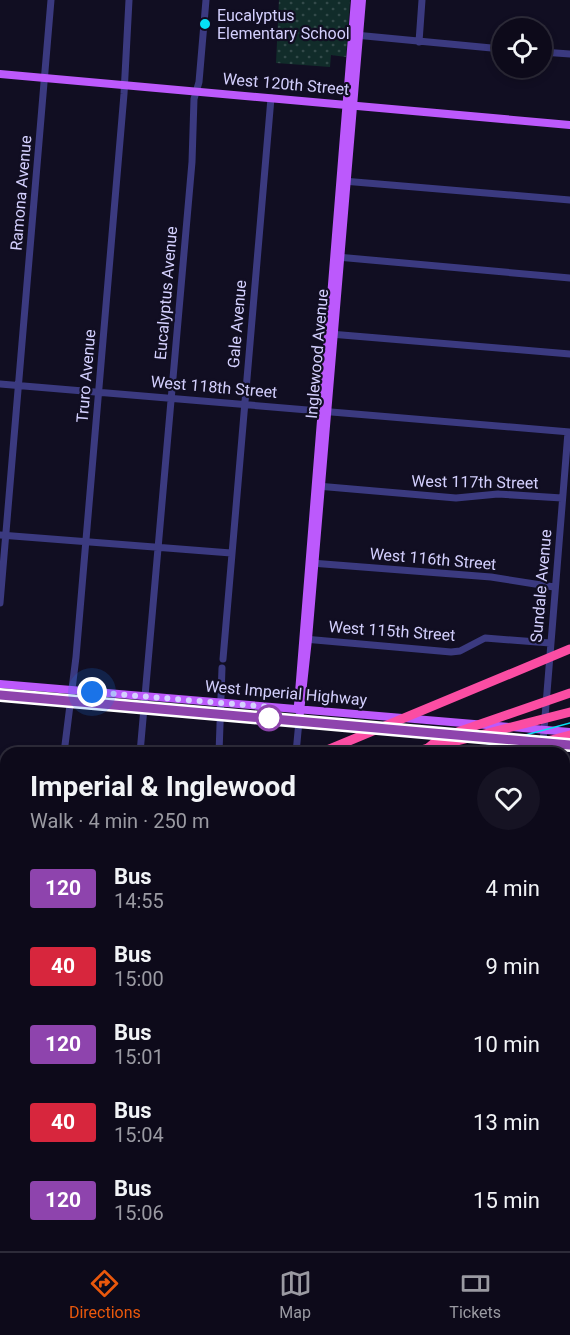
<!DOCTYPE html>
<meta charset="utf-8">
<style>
:root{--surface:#0d0a1a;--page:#161323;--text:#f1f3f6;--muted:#9a9aa2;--line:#2d2b39;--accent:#ea580c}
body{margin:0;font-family:Roboto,sans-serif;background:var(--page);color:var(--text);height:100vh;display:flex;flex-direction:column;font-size:22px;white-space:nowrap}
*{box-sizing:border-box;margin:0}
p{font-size:20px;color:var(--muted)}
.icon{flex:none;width:33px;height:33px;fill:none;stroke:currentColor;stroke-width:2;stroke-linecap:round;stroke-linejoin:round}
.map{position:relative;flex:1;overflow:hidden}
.details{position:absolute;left:0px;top:747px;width:570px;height:504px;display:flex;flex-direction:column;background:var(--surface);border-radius:18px 18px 0 0;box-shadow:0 3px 9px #0003,0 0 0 2px var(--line)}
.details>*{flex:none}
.badge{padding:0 12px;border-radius:4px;font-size:21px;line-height:39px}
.fabs{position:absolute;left:492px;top:18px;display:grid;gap:12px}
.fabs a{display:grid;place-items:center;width:60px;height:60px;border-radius:50%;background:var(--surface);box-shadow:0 3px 9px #0003,0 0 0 2px var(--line);font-size:30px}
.you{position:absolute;width:30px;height:30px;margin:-15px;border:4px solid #fff;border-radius:50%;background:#1a73e8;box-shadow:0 0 0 9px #1a73e833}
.map>.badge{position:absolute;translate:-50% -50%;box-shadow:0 0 0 3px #fff}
.round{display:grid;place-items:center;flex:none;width:63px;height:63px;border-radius:32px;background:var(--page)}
.head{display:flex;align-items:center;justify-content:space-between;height:102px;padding:0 30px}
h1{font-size:28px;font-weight:700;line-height:45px}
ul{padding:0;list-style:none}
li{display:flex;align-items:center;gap:18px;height:78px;padding:0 30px}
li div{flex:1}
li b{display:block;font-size:22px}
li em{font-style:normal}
li .badge{min-width:66px;font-weight:700;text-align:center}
.tab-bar{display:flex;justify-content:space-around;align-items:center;height:84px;border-top:2px solid var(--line);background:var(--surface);font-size:16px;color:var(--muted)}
.tab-bar a{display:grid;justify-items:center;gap:3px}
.tab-bar .selected{color:var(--accent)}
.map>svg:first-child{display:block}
</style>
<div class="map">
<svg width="570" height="1251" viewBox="0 0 570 1251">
<defs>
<pattern id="park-dots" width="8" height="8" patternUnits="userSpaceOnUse" patternTransform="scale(1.5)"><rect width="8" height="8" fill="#112c2a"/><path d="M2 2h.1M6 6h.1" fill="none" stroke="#334a4a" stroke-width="1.8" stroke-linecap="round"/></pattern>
</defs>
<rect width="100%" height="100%" fill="#110e22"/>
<!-- park -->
<path fill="url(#park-dots)" d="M279,0H350L346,57L331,55L330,67L276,63Z
M6,1220V1245H92V1251H0V1227Z"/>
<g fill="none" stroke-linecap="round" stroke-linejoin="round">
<!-- minor -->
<path stroke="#3b3a80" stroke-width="7" d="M355,35L502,49
M419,42L422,0
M542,52L570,54
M343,181L570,200
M337,257L570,278
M330,334L570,354
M0,384L570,432
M317,486L456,498L498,494L562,498
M0,535L231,553
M311,563L491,577L554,587
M0,603L51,0
M304,639L451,652L460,651L485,638L550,643
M223,659L271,98
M543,742L568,432
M64,753L76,657L124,94L129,0
M140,753L192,162L194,99L199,82L206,0
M219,753L222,668
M296,753L299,721
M564,895H570
M564,969L570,970
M0,992H6
M564,1168V1191
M560,1245V1248L570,1249
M97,1251V1245
M173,1251L174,1245
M250,1251L251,1245
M329,1251L330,1245
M404,1251V1245"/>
<!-- major -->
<path stroke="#bc59fc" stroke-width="8" d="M0,74L570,125
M0,684L570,732
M0,695L451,734
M298,705L355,0
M299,721L308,639L362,0
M479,736L570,745"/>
<!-- highway -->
<path stroke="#fb4da3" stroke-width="9" d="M411,753L428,748
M564,771L570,769
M564,796H570
M0,860L6,859
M0,890L6,889"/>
<!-- tram -->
<path stroke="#05e0f4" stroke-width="1.5" d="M459,753L570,723
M0,880L6,879"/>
<!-- highway-bridge -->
<path stroke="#fb4da3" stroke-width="9" d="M428,748L440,738L570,693
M430,748L570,712
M320,753L570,649
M503,753L570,735"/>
</g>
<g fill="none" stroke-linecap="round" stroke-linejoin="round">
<defs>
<path id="line" d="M0,695L570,745"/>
</defs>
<!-- line casing -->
<use href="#line" stroke="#fff" stroke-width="14"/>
<!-- line -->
<use href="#line" stroke="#8e44ad" stroke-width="9"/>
<!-- walk -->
<path stroke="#d4d0fe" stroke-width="6" stroke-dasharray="0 10.8" d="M92,692L270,707L269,718"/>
</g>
<!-- markers -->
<circle fill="#05e0f4" stroke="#110e22" stroke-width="2" cx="205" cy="24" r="6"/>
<circle fill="#fff" stroke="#8e44ad" stroke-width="3" cx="269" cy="718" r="12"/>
<g text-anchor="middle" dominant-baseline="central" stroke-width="4.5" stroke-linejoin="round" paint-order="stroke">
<!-- poi labels -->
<g font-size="16" fill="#d4d0fe" stroke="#110e22" text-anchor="start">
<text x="217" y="15">Eucalyptus<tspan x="217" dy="18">Elementary School</tspan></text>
</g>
<!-- street labels -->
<g font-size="16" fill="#d4d0fe" stroke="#110e22">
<text transform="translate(286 84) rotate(5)">West 120th Street</text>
<text transform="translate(21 193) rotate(-85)">Ramona Avenue</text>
<text transform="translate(166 293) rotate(-85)">Eucalyptus Avenue</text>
<text transform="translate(237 324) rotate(-85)">Gale Avenue</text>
<text transform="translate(317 354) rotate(-85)">Inglewood Avenue</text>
<text transform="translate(86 376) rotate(-85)">Truro Avenue</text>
<text transform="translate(214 387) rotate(5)">West 118th Street</text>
<text transform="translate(475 482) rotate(1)">West 117th Street</text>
<text transform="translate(433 559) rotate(5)">West 116th Street</text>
<text transform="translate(541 586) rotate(-85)">Sundale Avenue</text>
<text transform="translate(392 631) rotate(4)">West 115th Street</text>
<text transform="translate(286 693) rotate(5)">West Imperial Highway</text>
</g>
</g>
</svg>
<div class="fabs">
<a><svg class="icon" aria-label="locate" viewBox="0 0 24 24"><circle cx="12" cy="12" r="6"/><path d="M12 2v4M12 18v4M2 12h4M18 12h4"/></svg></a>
</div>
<div class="you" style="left:92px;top:692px"></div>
<section class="details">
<div class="head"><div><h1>Imperial &amp; Inglewood</h1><p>Walk · 4 min · 250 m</p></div><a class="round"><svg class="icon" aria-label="heart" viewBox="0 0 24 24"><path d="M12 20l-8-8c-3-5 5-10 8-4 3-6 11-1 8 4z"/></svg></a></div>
<ul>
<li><span class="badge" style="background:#8e44ad;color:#fff">120</span><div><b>Bus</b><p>14:55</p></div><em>4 min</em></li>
<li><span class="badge" style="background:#d7263d;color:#fff">40</span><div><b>Bus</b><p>15:00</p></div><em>9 min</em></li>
<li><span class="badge" style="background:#8e44ad;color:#fff">120</span><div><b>Bus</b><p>15:01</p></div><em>10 min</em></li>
<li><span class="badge" style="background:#d7263d;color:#fff">40</span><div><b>Bus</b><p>15:04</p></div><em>13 min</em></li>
<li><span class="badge" style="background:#8e44ad;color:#fff">120</span><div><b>Bus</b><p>15:06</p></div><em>15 min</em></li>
</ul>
</section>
</div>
<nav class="tab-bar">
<a class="selected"><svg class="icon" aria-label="directions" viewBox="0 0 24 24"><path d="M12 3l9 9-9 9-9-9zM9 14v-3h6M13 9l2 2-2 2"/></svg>Directions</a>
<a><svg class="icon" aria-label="map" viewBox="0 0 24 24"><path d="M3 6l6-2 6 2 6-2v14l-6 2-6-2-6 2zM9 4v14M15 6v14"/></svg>Map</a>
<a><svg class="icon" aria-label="tickets" viewBox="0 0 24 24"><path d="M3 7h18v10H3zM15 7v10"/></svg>Tickets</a>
</nav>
